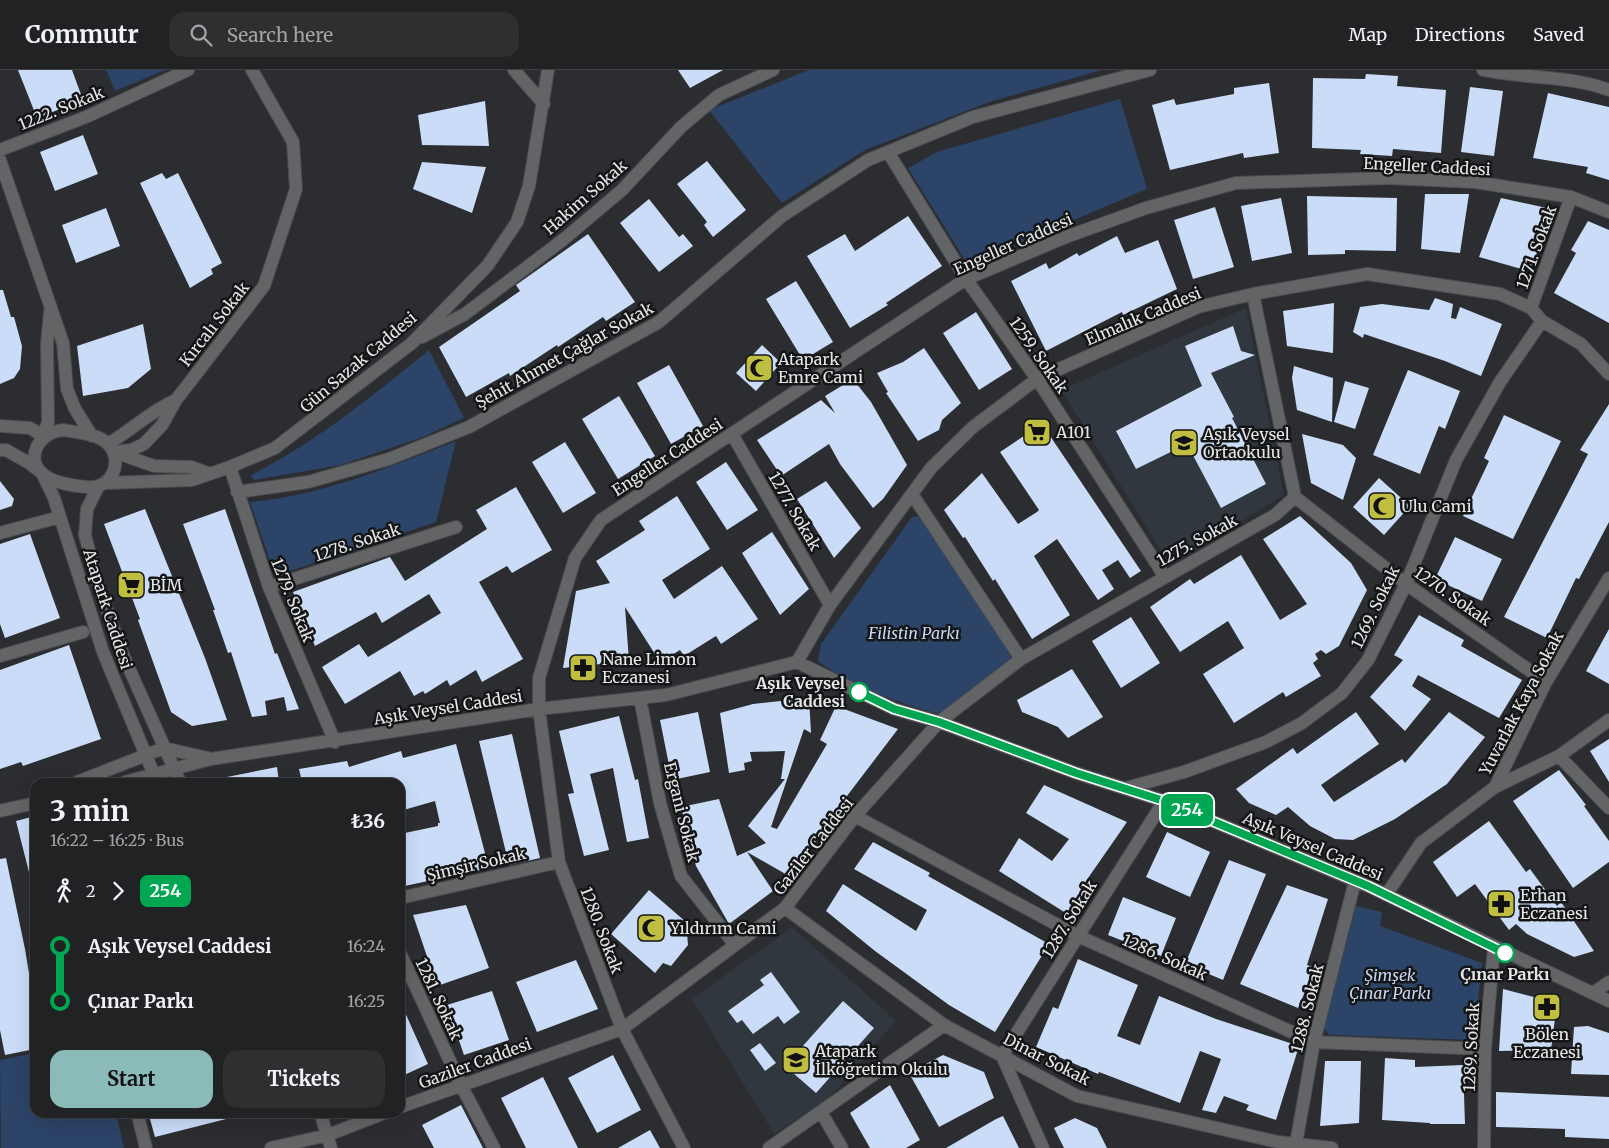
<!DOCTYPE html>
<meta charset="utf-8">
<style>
:root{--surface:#202224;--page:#2d2f31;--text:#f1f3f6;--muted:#a2a4a6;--line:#3d3f41;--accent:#8bbbb9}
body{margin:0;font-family:Merriweather,serif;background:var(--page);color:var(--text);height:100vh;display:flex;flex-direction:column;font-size:19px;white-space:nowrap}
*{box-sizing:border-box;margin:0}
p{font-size:16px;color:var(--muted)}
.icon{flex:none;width:28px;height:28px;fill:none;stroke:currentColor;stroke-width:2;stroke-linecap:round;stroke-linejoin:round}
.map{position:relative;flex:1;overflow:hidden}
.sheet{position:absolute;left:30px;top:708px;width:375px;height:340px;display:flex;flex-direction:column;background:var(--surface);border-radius:15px;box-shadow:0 5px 20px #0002,0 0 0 1px var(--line)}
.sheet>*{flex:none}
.badge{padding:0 10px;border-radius:8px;font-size:18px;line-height:32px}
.map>.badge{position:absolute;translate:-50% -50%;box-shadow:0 0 0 2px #fff}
.legs{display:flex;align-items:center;gap:8px;height:55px;padding:0 20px;font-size:16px}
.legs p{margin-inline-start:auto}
.overview{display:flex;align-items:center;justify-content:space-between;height:85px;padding:0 20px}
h1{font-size:28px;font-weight:700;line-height:38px}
.cta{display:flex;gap:10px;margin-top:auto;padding:10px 20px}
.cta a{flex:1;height:58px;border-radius:15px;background:var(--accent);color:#111;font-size:20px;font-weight:700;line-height:58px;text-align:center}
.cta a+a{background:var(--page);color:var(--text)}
ul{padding:0 20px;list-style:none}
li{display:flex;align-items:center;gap:18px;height:55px;font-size:19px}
li i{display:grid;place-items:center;width:8px;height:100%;margin:0 6px;background:currentColor}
li i::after{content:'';width:12px;height:12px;margin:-6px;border:4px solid;border-radius:50%;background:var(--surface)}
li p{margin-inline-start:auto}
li:first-child i{background:linear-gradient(#0000 50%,currentColor 0)}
li:last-child i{background:linear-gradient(currentColor 50%,#0000 0)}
header{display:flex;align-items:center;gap:30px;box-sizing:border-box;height:70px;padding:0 25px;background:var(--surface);border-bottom:1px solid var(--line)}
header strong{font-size:24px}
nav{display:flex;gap:28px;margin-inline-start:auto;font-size:18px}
.search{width:350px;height:45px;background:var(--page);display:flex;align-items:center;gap:12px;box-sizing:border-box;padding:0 18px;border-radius:15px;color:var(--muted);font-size:19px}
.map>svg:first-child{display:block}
</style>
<header>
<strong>Commutr</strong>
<div class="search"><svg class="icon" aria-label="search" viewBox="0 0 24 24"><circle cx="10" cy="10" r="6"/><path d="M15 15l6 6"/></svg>Search here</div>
<nav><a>Map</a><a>Directions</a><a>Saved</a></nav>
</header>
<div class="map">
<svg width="1609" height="1078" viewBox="0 0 1609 1078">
<rect width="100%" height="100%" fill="#2b2d30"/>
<!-- built -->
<path fill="#31373f" d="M1246,238L1284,425L1170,495L1061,320Z
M792,857L896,951L829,1028L774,1064L692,929Z"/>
<!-- green -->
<path fill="#2c4468" d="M106,0H165L115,21Z
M809,0H1102L992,31L865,80L782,133L709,40Z
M1120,29L1147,119L968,195L908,98L937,82Z
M429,280L464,348L423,367L341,395L254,410L251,405C316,372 372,326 429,280Z
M456,371L436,452L275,506L250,432C324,425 387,398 456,371Z
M920,446L1009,581L1011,590L940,644C897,633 854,617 818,591L821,574L912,447Z
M1356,836L1382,842L1380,856L1482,893L1474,970L1330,965L1324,959Z
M35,983V1042L116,1043L124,1078H1L0,990Z"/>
<!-- building -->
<path fill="#cadcf8" d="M18,0H72L83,30L37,48Z
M678,0H723L690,18Z
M1366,4L1398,6L1397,16L1446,20L1441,83L1393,79L1392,86L1360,84L1361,80L1312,78L1313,8L1365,9Z
M1269,13L1279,83L1244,88L1243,83L1170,100L1152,35L1174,29L1176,35L1234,24V18Z
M1470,17L1503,21L1494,86L1461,82Z
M1548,23L1609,37V110L1586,103L1588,97L1533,88Z
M485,31L489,76L422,75L418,45Z
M83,65L98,104L55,121L40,82Z
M707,91L746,140L713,167L704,155L707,152L677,114Z
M422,92L486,97L472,143L413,119Z
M162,103L166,109L178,103L222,193L211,199L213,204L190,218L140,113Z
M1425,124H1469L1460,183L1421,179Z
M1307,126L1397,128L1396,181L1345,180V184L1308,185Z
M1281,128L1292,183L1252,191L1241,136Z
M1501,128L1556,140L1529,201L1479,187Z
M649,129L679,167L683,164L693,176L659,202L620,153Z
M1215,137L1234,197L1193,209L1174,150Z
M106,138L120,176L76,193L62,155Z
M908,146L942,196L886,233L888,235L850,258L807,186L845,164L855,181Z
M1588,151L1609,160V253L1554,223L1576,183L1571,180Z
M588,164L635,232L606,251L603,247L558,277L557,275L510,306L509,303L466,327L439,277L520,221L516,215Z
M1117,166L1125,183L1158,170L1177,219L1123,245L1122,242L1046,281L1011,211L1046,193L1049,199L1077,183L1079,186Z
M796,211L833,272L803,290L766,229Z
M0,220H3L11,247H14L22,276L20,299L14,308L0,314Z
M1435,228L1453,234L1451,248L1456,249L1460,237L1502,254L1481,306L1445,291L1364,264L1363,268L1353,262L1360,237L1382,234L1429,240Z
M1334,233L1333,283L1287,276L1283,241Z
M976,242L1012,299L979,320L943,263Z
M143,254L151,299L128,318L83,326L77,276Z
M1233,256L1241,281L1255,285L1211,303L1234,347L1232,348L1266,414L1221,438L1187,374L1136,399L1116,361L1202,316L1185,276Z
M762,275L781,293L756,321L736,303Z
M924,278L961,333L942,350L939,360L918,371L886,323L888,322L877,303L903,292Z
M669,295L703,356L671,374L637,313Z
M1294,296L1333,308L1332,352L1297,340L1292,308Z
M1408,300L1460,321L1445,359L1439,356L1420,404L1373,385Z
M853,309L871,332L907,395L883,429L873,438L840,394L829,374L781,406L757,370L821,330L835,343L825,326Z
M1345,311L1369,318L1355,359L1334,352Z
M619,326L655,386L618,409L582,349Z
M1609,334V452L1579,509L1576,508L1547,568L1504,547L1588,384L1580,380Z
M1504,345L1561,371L1513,469L1463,446L1489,391L1484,388Z
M1042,354L1141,501L1130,508L1118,490L1102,500L1114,519L1098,530L1057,469L1034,486L1070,545L1032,569L995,509L993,511L965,467L963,468L944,440L982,403L1018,454L1037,442L1039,440L1000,382Z
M1302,364L1343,375L1356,388L1343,430L1311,413Z
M565,372L596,423L563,443L532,392Z
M726,392L758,440L727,460L696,412Z
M1379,408L1410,436L1384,465L1353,437Z
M0,411L14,429L12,436L0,440Z
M826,411L861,458L834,488L797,429Z
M516,417L552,480L512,503L507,496L479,512L523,589L482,612L476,600L450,616L447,610L425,624L423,621L414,626L400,601L345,634L322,597L359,574L368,587L441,543L429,524L382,553L376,542L315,576L293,522L390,487L405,511L487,459L476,440Z
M677,426L710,479L662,510L674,529L722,496L758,549L721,574L716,566L684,586L680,580L660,592L625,537L629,591L563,598L576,521L610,513L596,491L645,460L639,451Z
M145,439L205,588L227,650L192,656L171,642L138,550L140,549L104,454Z
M225,439L275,584L277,583L299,639L287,641L284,627L265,631L267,645L252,647L231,582L228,583L213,540H215L183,454Z
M1300,446L1351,493L1367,520L1339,576L1326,584L1321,580L1315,584L1318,589L1313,593L1321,606L1286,627L1283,622L1234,653L1203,604L1244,578L1228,551L1180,582L1150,537L1190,509L1194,514L1241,485L1280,550L1307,534L1263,469Z
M772,462L809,519L780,545L742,483Z
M30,464L60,548L5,568L0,554V474Z
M1455,467L1502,489L1482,531L1435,509Z
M1419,545L1464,570L1461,576L1522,610L1499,648L1418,605L1412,616L1431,629L1405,661L1370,627L1403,590L1394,585Z
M1131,547L1160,593L1121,618L1092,571Z
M1609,559V614L1586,601Z
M69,575L101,669L23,696L21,692L0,699V600Z
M1072,599L1103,647L1068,668L1058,657L1022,642L1017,630Z
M809,628L811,663L804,659L771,757L777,759L827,674L820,670L836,636L898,659L834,743L836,745L789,806L747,782L773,821L729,854L696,796L681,737L719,729L737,786L766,773L748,756L785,709H781L785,681L750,682L752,691L744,693L745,700L729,703L720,643L753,634Z
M698,642L710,702L672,710L660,650Z
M1356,642L1379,674L1321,715L1334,732L1402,689L1405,693L1449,642L1485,667L1447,714L1395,749L1353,770L1335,769L1310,756L1288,737L1276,745L1249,733L1236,719L1293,678L1297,684Z
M619,646L635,710L638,709L649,768L627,772L613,698L590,704L609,780L584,786L568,724L574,723L559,661Z
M512,664L540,788L509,795L479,671Z
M1609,669V712L1590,681Z
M456,674L489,798L400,817V764L438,756V753H440L435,731L400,741V712H302L299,699L347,691L349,697L401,681L403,688Z
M277,697L279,712H228L227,707Z
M1559,700L1586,735L1584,736L1609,771V792L1573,818L1513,731Z
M1044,715L1127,752L1086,811L1088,812L1069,845L999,801L1019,768L1052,791L1069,769L1026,743Z
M35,746V810H31L16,751Z
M1489,751L1526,802L1530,799L1557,836L1561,832L1594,881L1574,887L1527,864L1516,854L1509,860L1475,814L1457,827L1433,792Z
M1167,762L1210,782L1190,827L1146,807Z
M873,772L930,803L928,806L1049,874L995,962L949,935L875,881L826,841L843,814L916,861L927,840L854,799Z
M6,788L25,879L35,940V979L5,985L0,960V789Z
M1229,790L1266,804L1223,910L1185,894Z
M1287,815L1328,829L1307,895L1315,898L1298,938L1240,914Z
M649,820L686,852L688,875L671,896L663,893L655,903L611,864Z
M1123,827L1176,848L1161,886L1108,865Z
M466,835L489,898L437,916L413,845Z
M1078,889L1138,915L1117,966L1140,975L1159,926L1216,949L1299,976L1276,1050L1246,1040L1249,1035L1224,1026L1216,1043L1202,1040L1221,989L1200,981L1180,1033L1099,1002L1098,1004L1036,977L1053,937L1058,939Z
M576,890L598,939L537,962L516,912Z
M771,902L800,942L784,954L778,946L753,964L742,950L737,953L728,941L764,915L760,910Z
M1503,919L1557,933L1551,980L1499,981Z
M492,921L509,970L464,985L447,935Z
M400,931L428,994L400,1007Z
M843,931L874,958L816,1023L785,996Z
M1588,956L1609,963V1005L1571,1004L1574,957Z
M760,973L776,993L765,1001L750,980Z
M613,985L641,1040L597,1063L568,1008Z
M943,985L984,1002L994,1028L939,1057L909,1003Z
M1385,988L1415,990V997L1463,995L1465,1054H1430V1053L1382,1050Z
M1325,991H1361L1359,1053L1320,1056Z
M543,1007L566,1054L578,1078H526L501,1028Z
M890,1015L920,1070L906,1078H870L850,1043Z
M1496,1022L1609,1027V1069L1565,1067V1059L1496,1057Z
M461,1035L483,1078H434L422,1055Z
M148,1042H241L242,1045L155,1067Z
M1003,1046L1019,1078H946L996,1049Z
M1075,1048L1097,1058L1107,1078H1064L1054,1058Z
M650,1060L660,1078H618Z"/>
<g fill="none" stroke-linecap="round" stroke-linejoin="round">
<defs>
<path id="minor" d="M514,0L544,34
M1483,0C1525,9 1570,5 1609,20
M0,80L86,47L188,0
M888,82L966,209L1037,309L1165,507
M0,90L63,273L67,319L75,339L92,366
M1531,238L1571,127
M422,267L465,244L564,169L622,120L681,57L719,25L773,0
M0,356L30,358L43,366L48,352L47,274L50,242
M64,360C77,363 96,363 107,373C125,390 112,420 87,417C75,416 57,413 47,407C23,393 36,362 64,360Z
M732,364L830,535
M108,374C133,359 149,342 176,330
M0,380H6L29,393L42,403L54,428L103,582L157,712
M114,382L131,380L144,374L162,355L176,330L264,216L296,119L293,72L252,0
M117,383L154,396L191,397L208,403
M230,397L269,517L335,672
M106,413L192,410L230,397L275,378L412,273L488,195L517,152L529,116L548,0
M98,417L87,439L85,465L97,511L123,585L180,712
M237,422L308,412L389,389L469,357L659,252L782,146L868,90L973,47L1150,0
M912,424L1021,589
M1295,427L1406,514L1546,612
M0,463L60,447
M269,517L456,457
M0,586L83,562
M797,592L830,535L931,398L973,357L1037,309L1198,237L1253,224L1367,204L1500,224L1531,238L1542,251L1581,274L1609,304
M640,628L660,733L681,806L735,875
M164,678L208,688
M1559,686L1609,738
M77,712L164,678
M125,712L211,689L539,639L666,625L797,592L894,639L939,652L1076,703L1164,731L1368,816L1609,931
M1495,717L1559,686L1609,650
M1126,718L1184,702L1266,672L1302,653L1342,623L1368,590L1406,514L1456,390L1500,312L1542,251
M0,741L35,733
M855,746L1078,866L1314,972L1485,979
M1386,825L1421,773L1495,717L1546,612L1609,508
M400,828L559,792
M785,838L944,955L1077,1026L1278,1072L1332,1078
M400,883L461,1015L494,1078
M1593,923L1609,912
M400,1037L622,959L785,838L855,746L939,652L1021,589L1275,445L1295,427L1253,224
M137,1042L146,1078
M320,1042L331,1078
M821,1042L842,1078
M1296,1074L1314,972L1355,811
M271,1078L328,1065L387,1042
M684,1078L622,959L559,792L539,639V608L575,488L601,450L966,209L1066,167L1146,138L1236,113L1388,108L1475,112L1571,127L1609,142
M769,1078L944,955
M1043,1078L1002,986L1164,731
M1484,1078L1485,979L1494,878"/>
</defs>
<!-- minor casing -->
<use href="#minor" stroke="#494b4d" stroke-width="14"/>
<!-- minor -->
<use href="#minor" stroke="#636466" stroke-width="12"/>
</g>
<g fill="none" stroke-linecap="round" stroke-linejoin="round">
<defs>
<path id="line-1" d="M859,622L894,639L939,652L1076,703L1164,731L1368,816L1505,883"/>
</defs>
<!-- line-1 casing -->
<use href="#line-1" stroke="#fff" stroke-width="11"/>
<!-- line-1 -->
<use href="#line-1" stroke="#00a651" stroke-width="8"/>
</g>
<!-- icons -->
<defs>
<symbol id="mosque-square" viewBox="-11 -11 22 22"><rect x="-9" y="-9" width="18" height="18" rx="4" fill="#c0be41" stroke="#141516"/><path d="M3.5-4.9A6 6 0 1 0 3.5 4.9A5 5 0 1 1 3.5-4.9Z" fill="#111"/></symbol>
<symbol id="supermarket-square" viewBox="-11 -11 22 22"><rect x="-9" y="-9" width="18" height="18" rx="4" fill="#c0be41" stroke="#141516"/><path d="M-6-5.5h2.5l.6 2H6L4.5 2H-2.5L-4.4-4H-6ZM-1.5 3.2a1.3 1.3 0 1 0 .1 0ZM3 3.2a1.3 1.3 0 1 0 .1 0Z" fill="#111"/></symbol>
<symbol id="school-square" viewBox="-11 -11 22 22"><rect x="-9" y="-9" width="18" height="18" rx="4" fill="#c0be41" stroke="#141516"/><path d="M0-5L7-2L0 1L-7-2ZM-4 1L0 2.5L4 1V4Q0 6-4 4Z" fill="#111"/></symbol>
<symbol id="pharmacy-square" viewBox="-11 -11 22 22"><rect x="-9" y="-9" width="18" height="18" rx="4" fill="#c0be41" stroke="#141516"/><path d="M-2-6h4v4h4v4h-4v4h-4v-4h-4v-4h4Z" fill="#111"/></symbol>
</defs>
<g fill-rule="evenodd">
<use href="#mosque-square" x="743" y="282" width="32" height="32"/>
<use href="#supermarket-square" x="1021" y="346" width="32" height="32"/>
<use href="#school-square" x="1168" y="357" width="32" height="32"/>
<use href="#mosque-square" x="1366" y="420" width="32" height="32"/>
<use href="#supermarket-square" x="115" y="499" width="32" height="32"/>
<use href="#pharmacy-square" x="567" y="582" width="32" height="32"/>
<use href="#pharmacy-square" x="1485" y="818" width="32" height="32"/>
<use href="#mosque-square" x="635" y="842" width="32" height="32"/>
<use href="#pharmacy-square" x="1531" y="921" width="32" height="32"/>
<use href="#school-square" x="780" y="974" width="32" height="32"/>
</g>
<!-- markers -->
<g fill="#fff" stroke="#00a651" stroke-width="2.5">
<circle cx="859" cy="622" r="9"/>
<circle cx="1505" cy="883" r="9"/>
</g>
<g text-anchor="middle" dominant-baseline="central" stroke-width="5" stroke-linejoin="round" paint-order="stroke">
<!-- street labels -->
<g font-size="16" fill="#e5e6e8" stroke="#141516">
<text transform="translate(61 38) rotate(-22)">1222. Sokak</text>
<text transform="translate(1427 96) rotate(3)">Engeller Caddesi</text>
<text transform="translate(585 127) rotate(-41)">Hakim Sokak</text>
<text transform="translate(1013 174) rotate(-24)">Engeller Caddesi</text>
<text transform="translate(1536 177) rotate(-70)">1271. Sokak</text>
<text transform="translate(1143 246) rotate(-23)">Elmalık Caddesi</text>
<text transform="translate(214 254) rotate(-52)">Kırcalı Sokak</text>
<text transform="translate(564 285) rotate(-29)">Şehit Ahmet Çağlar Sokak</text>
<text transform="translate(1039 285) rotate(55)">1259. Sokak</text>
<text transform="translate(358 292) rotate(-40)">Gün Sazak Caddesi</text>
<text transform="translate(667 387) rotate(-33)">Engeller Caddesi</text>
<text transform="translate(795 441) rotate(60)">1277. Sokak</text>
<text transform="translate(1197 470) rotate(-29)">1275. Sokak</text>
<text transform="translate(357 472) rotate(-18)">1278. Sokak</text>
<text transform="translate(1453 526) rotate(35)">1270. Sokak</text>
<text transform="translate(293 530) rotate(68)">1279. Sokak</text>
<text transform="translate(1375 537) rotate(-64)">1269. Sokak</text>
<text transform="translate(108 539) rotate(72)">Atapark Caddesi</text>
<text transform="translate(1521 633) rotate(-62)">Yuvarlak Kaya Sokak</text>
<text transform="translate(448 637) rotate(-9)">Aşık Veysel Caddesi</text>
<text transform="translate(682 742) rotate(76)">Ergani Sokak</text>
<text transform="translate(813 776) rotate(-52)">Gaziler Caddesi</text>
<text transform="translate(1313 776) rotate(23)">Aşık Veysel Caddesi</text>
<text transform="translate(476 794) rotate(-13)">Şimşir Sokak</text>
<text transform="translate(1069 849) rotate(-58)">1287. Sokak</text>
<text transform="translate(602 860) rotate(69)">1280. Sokak</text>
<text transform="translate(1165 887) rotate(24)">1286. Sokak</text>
<text transform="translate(439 929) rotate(65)">1281. Sokak</text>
<text transform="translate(1307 938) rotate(-76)">1288. Sokak</text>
<text transform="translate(1471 977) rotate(-87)">1289. Sokak</text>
<text transform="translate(1047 989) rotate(27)">Dinar Sokak</text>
<text transform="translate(475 993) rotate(-20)">Gaziler Caddesi</text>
</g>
<!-- poi labels -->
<g font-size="16" fill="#e5e6e8" stroke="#141516" text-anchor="start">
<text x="778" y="289">Atapark<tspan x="778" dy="18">Emre Cami</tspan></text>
<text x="1056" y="362">A101</text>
<text x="1203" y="364">Aşık Veysel<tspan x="1203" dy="18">Ortaokulu</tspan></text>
<text x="1401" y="436">Ulu Cami</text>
<text x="150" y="515">BİM</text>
<text x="602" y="589">Nane Limon<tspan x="602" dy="18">Eczanesi</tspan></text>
<text x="1520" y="825">Erhan<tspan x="1520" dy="18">Eczanesi</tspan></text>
<text x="670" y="858">Yıldırım Cami</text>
<text x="1547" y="964" text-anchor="middle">Bölen<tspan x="1547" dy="18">Eczanesi</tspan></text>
<text x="815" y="981">Atapark<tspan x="815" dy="18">İlköğretim Okulu</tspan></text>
</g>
<!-- park labels -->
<g font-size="16" font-style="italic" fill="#c7d8f2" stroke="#141516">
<text x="914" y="563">Filistin Parkı</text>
<text x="1390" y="905">Şimşek<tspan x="1390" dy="18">Çınar Parkı</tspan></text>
</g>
<!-- stop labels -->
<g font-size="16" font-weight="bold" fill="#e5e6e8" stroke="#141516" text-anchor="end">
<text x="845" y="613">Aşık Veysel<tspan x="845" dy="18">Caddesi</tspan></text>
<text x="1505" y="904" text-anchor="middle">Çınar Parkı</text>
</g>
</g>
</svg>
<b class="badge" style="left:1187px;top:740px;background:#00a651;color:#fff">254</b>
<section class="sheet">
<div class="overview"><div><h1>3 min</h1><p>16:22 – 16:25 · Bus</p></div><b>₺36</b></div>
<div class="legs"><svg class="icon" aria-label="walk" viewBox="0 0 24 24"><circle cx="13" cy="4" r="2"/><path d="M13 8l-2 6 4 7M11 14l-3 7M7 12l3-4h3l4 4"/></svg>2<svg class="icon" aria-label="forward" viewBox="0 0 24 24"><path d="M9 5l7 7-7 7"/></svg><b class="badge" style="background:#00a651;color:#fff">254</b></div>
<ul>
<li><i style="color:#00a651"></i><b>Aşık Veysel Caddesi</b><p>16:24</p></li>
<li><i style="color:#00a651"></i><b>Çınar Parkı</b><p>16:25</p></li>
</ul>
<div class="cta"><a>Start</a><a>Tickets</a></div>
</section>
</div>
